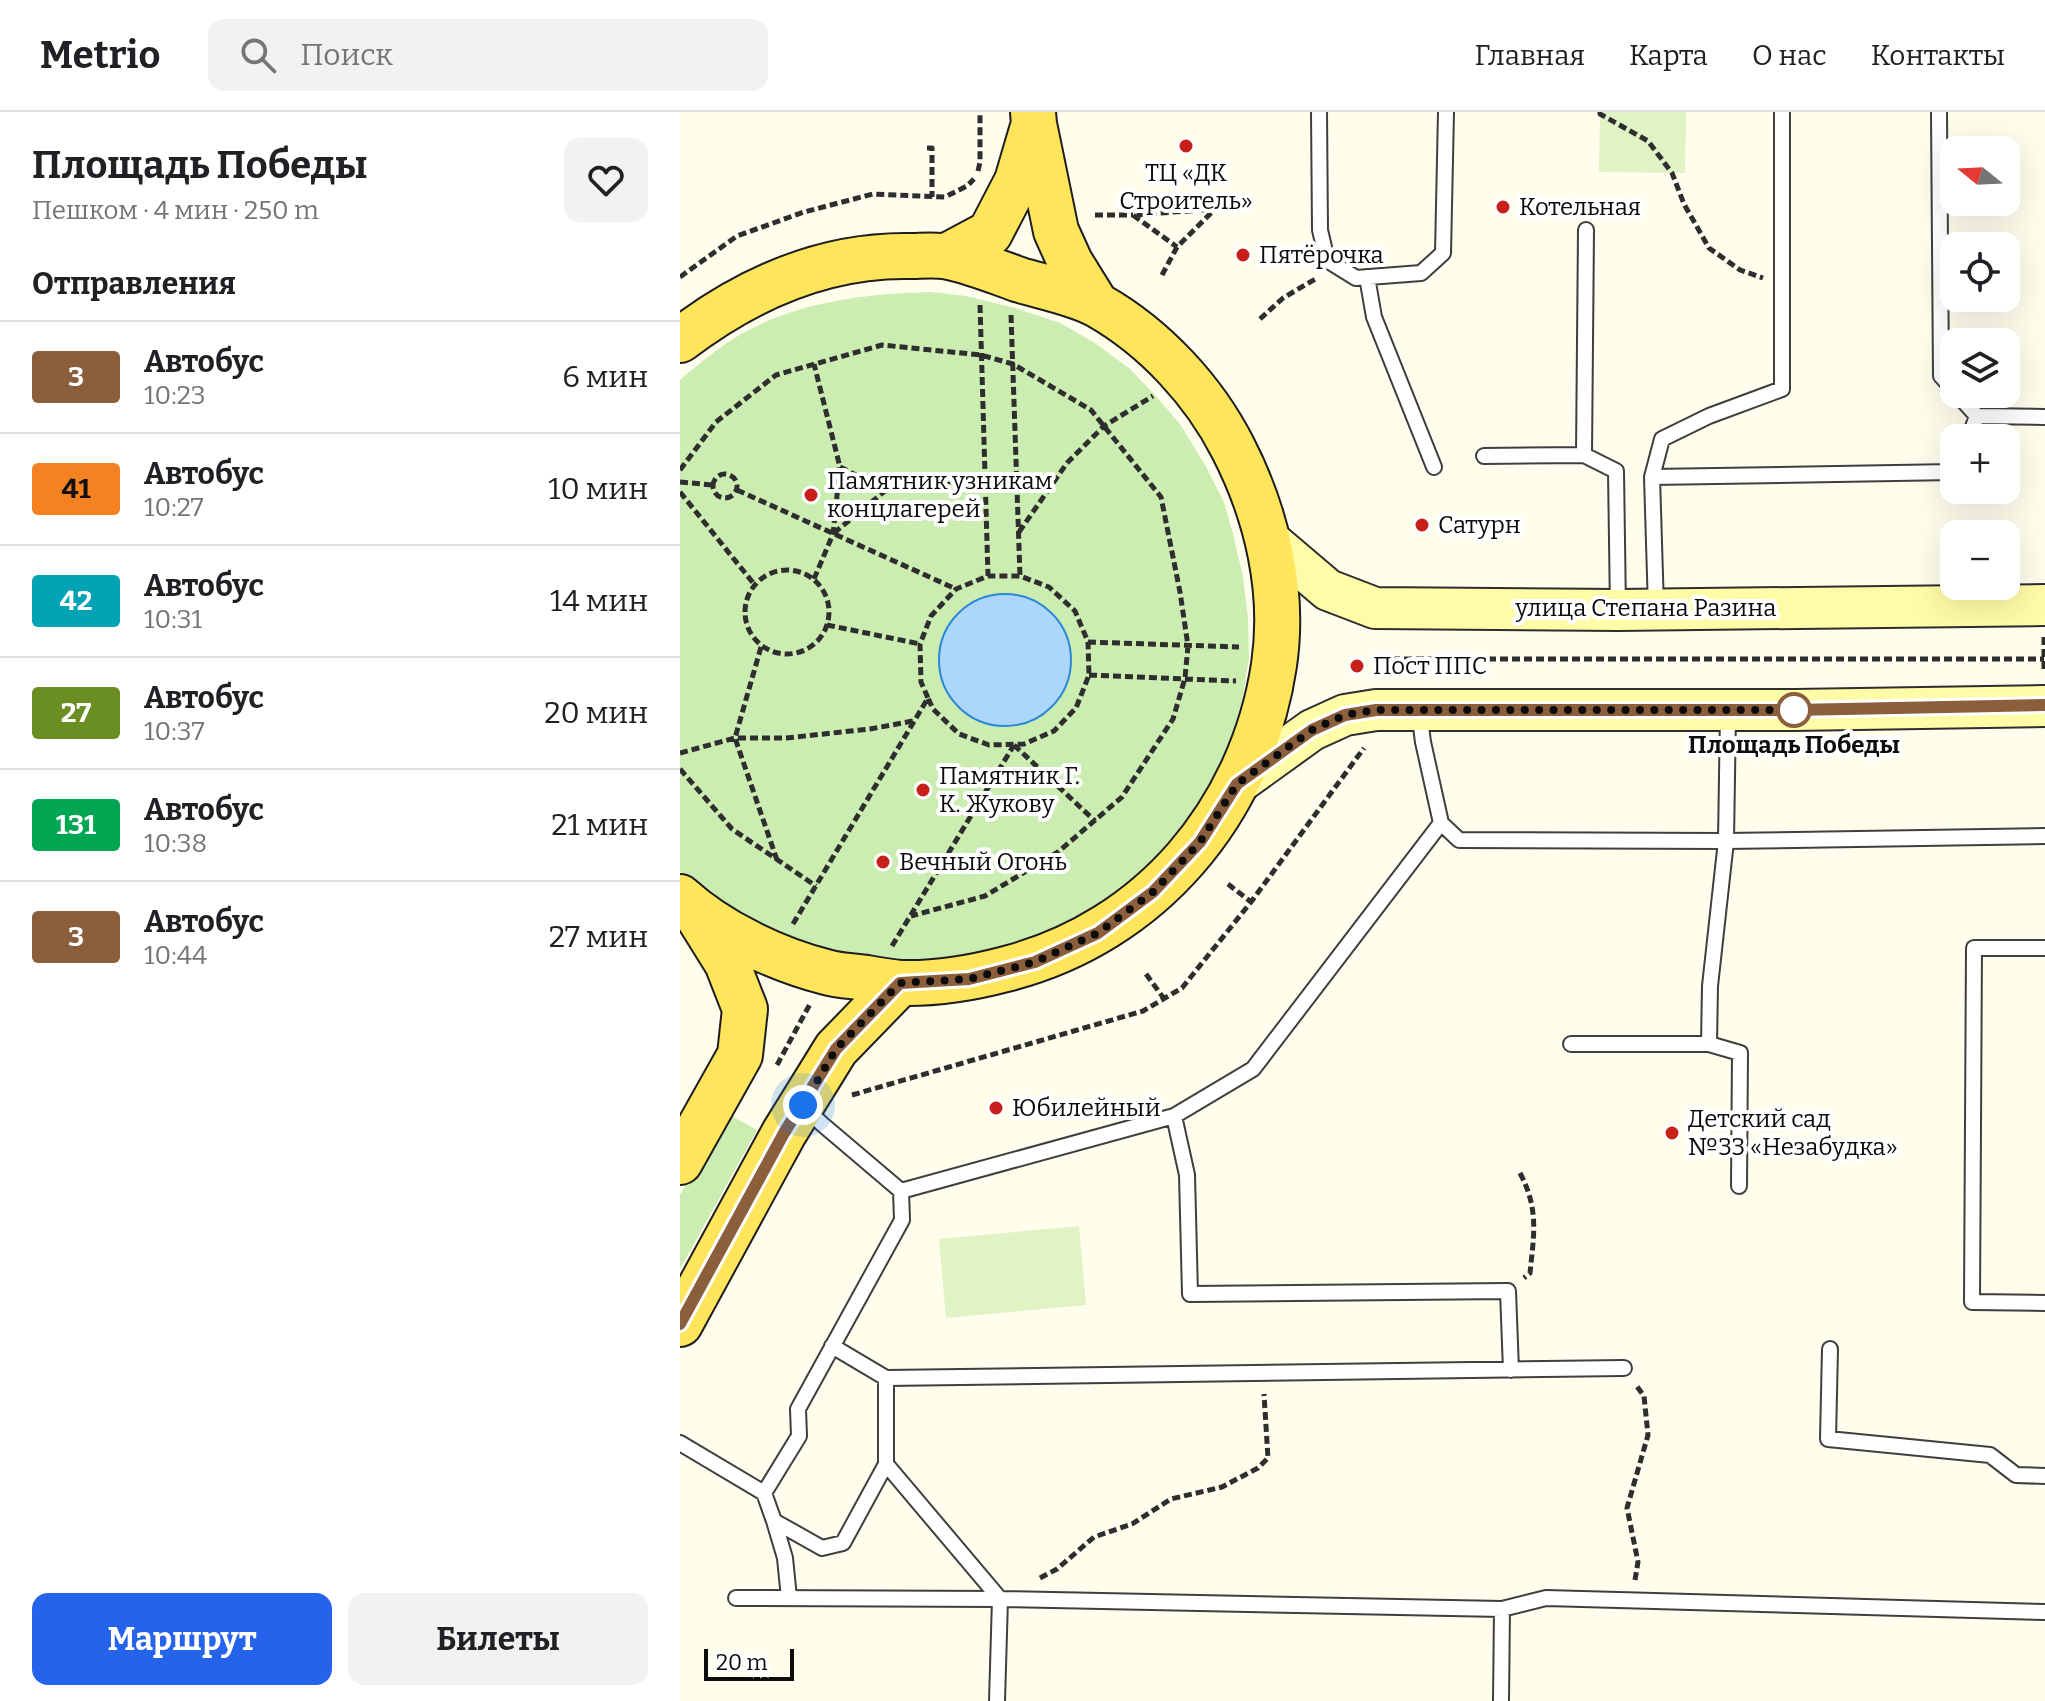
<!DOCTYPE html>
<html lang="ru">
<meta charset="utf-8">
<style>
:root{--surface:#fff;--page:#f2f2f2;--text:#202124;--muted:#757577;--line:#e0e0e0;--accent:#2563eb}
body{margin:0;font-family:Bitter,serif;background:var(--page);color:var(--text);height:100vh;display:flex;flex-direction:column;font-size:30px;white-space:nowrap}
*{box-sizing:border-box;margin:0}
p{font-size:26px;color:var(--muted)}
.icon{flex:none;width:44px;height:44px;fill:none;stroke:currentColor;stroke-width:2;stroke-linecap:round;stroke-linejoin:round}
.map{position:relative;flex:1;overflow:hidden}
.drawer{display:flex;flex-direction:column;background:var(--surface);width:680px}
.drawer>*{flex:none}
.badge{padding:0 16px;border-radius:6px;font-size:28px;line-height:52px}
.needle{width:52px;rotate:288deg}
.buttons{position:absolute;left:1260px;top:24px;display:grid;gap:16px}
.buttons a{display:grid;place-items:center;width:80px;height:80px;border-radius:16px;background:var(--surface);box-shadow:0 8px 32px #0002;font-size:40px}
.scale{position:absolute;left:24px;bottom:20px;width:90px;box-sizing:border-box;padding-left:8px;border:4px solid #0c0c0c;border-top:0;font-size:22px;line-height:28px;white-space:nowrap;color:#0c0c0c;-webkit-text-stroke:6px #fff;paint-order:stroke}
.you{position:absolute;width:40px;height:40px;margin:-20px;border:6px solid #fff;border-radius:50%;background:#1a73e8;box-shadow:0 0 0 12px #1a73e833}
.map>.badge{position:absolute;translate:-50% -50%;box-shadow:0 0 0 4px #fff}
h2{padding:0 32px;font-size:30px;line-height:72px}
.round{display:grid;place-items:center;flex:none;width:84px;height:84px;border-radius:16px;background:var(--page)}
.headline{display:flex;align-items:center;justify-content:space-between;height:136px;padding:0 32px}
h1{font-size:38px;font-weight:700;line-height:60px}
.action{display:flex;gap:16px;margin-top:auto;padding:16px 32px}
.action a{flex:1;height:92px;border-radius:16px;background:var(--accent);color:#fff;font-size:32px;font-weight:700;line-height:92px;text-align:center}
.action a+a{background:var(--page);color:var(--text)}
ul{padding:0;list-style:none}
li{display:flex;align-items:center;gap:24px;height:112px;padding:0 32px;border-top:2px solid var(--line)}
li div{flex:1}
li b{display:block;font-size:30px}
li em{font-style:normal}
li .badge{min-width:88px;font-weight:700;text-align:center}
header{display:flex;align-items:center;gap:48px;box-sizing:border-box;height:112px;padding:0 40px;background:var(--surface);border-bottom:2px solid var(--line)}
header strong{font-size:38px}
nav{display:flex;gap:44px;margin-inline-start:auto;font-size:28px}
.search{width:560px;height:72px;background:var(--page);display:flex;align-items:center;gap:20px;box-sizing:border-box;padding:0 28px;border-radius:16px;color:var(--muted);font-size:30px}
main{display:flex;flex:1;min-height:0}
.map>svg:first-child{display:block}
</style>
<header>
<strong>Metrio</strong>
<div class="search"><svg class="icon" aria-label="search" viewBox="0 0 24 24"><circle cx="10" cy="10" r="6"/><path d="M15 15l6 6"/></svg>Поиск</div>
<nav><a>Главная</a><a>Карта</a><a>О нас</a><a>Контакты</a></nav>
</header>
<main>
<section class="drawer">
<div class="headline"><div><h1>Площадь Победы</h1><p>Пешком · 4 мин · 250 m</p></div><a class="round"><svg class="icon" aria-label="heart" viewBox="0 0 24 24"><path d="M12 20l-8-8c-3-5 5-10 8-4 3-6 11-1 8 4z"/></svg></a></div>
<h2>Отправления</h2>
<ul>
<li><span class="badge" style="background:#8b5e3c;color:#fff">3</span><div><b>Автобус</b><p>10:23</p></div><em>6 мин</em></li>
<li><span class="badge" style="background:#f58220;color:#111">41</span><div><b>Автобус</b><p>10:27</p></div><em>10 мин</em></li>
<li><span class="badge" style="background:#00a3b4;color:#fff">42</span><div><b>Автобус</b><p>10:31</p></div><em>14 мин</em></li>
<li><span class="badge" style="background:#6b8e23;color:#fff">27</span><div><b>Автобус</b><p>10:37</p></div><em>20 мин</em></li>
<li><span class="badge" style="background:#00a651;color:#fff">131</span><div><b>Автобус</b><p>10:38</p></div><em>21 мин</em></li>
<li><span class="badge" style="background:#8b5e3c;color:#fff">3</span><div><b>Автобус</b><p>10:44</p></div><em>27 мин</em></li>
</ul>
<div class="action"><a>Маршрут</a><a>Билеты</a></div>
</section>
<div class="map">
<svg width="1365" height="1589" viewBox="0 0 1365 1589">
<rect width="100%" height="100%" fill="#fffdec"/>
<!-- green -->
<path fill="#ccedb2" d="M250,180L286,184L335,196L380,211L415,231L450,257L475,283L500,312L525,353L544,390L553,422L563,465L568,506L569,547L562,588L551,627L538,660L518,694L483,736L440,781L396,815L325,847L163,853L31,789L0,759V268C20,251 41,233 65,220C122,189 186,182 250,180Z
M46,1001L77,1018L0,1157V1083Z"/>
<!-- pitch -->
<path fill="#dff3c5" d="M920,0H1006L1005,61L919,60Z
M399,1114L406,1193L266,1206L259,1127Z"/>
<!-- water -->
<path fill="#acd7fb" stroke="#2d86d8" stroke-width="2" d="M259 548a66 66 0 1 1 132 0a66 66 0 1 1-132 0Z"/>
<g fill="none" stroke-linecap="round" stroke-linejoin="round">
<defs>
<path id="service" d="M639,0L640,118L647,148L676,166L741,161L763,141L766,0
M1259,0L1261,264L1274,278
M906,118L904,343L936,359L938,498
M687,165L694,205L754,355
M1277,282L1297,304
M1289,326L1297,304L1365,305
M804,344L904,343
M972,365L982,327L1029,304L1102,277V0
M976,496L972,365L1274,360
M761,711L779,728L1046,729L1048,601
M1365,836H1294L1292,1190L1365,1191
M891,932H1029
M494,1004L507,1063L510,1182L828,1179L831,1258
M1059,1074L1060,941L1029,932L1030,874L1046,729L1365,724
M221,1079L494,1004L573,957L761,711L743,630L739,599
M152,1234L206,1266L944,1256
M1150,1237L1148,1327L1310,1343L1336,1363L1365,1364
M206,1266V1352L320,1487L317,1589
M0,1331L84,1381L94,1409L142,1436L163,1431L206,1352
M84,1381L119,1324L118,1297L222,1108L221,1079L142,1012L126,997
M94,1409L105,1446L109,1486
M56,1486L320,1487L822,1497L821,1589
M822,1497L866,1486L1365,1500"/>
<path id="secondary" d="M588,427L648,478L695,496L938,498L1365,493
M557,672L632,618L665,603L696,598H1114L1365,594"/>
<path id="primary" d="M353,0L354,12L376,119L390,150L416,192
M267,144L310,121L337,69L352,18
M0,228C67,177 142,143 228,144C241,144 257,142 269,145C293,150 317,160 340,168C364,175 399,182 419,194C475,226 524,279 553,336C587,402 605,479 594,553C572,699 471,820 326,857C292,866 255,872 220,871C209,870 198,868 187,866C173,864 159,864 146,860C95,847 39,820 0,785
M0,1050L60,943L65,897L47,851L17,803
M0,1212L104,1021L156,937L220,871"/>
</defs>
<!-- service casing -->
<use href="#service" stroke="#3f3f3f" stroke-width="18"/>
<!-- secondary casing -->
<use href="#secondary" stroke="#2e2e2e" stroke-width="44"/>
<!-- primary casing -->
<use href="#primary" stroke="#1d1d1d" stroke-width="48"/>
<!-- path -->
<path stroke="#2e2e2e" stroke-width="5" stroke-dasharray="8 4" stroke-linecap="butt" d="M920,0V2L968,29L992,61L1004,92L1029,136L1060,158L1083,166
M247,36H252V85
M298,59L300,50V0
M415,103H453
M482,163L497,135L535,97L453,103L497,135
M0,165L57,124L124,100L193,82L265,85L287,74L294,67
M300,193L308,464
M331,203L340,464
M580,207L603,186L637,166
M160,355L206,378L305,369
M0,358L36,310L96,263L202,233L301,243L333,252L411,298L481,385L500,480L508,534L505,566L493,607L442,685L378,740L305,784L231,804
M33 374a12 12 0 1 1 24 0a12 12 0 1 1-24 0Z
M0,370L33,373
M57,378L276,477
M0,380L74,472
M339,420L387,351L424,314L473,284
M154,421L206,378
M65 500a42 42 0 1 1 84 0a42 42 0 1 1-84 0Z
M134,467L153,422L160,355L134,252
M147,513L240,532
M1364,525V559
M408,530L559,535
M81,535L55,626L97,748
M700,547H1364
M409,563L556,569
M334,633L415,709
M0,641L55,626H106L190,617L233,609
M0,657L52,717L136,774
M548,772L571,790
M113,812L248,586L253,597L279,622L309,633L344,632L374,619L396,596L409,563L408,530L395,499L369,475L340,464H308L276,477L251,504L240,532L241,570L248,586
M212,834L334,633
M466,862L485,888
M97,953L130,892
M172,983L463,899L502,876L571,790L684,636
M840,1061C859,1097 854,1122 850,1161L844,1166
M360,1466L377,1457L414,1425L452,1412L491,1387L542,1375L578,1356L588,1346L584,1282
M955,1468L958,1450L947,1396L968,1323L964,1284L956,1273"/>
<!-- service -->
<use href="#service" stroke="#fff" stroke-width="14"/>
<!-- secondary -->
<use href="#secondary" stroke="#fffca7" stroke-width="40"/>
<!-- primary -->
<use href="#primary" stroke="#ffe55c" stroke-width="44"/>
</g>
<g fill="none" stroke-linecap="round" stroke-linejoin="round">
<defs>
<path id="line" d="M0,1212L104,1021L156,937L220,871L289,867L355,850L418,821L473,780L489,763L520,730L557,672L632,618L665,603L696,598H1114L1365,593"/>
</defs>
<!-- line casing -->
<use href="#line" stroke="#fff" stroke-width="18"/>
<!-- line -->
<use href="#line" stroke="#8b5e3c" stroke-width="12"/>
<!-- walk -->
<path stroke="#0c0c0c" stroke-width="8" stroke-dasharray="0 14.4" d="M123,993L156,937L220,871L289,867L355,850L418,821L473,780L489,763L520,730L557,672L632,618L665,603L696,598H1114"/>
</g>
<!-- markers -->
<g fill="#c71f19" stroke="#fff" stroke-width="3">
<circle cx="506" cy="34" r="8"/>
<circle cx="823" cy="95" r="8"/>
<circle cx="563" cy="143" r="8"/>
<circle cx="131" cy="383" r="8"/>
<circle cx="742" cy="413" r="8"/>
<circle cx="677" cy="554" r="8"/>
<circle cx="243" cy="678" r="8"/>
<circle cx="203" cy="750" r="8"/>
<circle cx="316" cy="996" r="8"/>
<circle cx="992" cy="1021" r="8"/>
</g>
<circle fill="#fff" stroke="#8b5e3c" stroke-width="4" cx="1114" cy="598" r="16"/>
<g text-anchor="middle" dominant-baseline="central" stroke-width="8" stroke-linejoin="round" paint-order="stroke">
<!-- poi labels -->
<g font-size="24" fill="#0c0c0c" stroke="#fff" text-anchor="start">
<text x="506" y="61" text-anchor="middle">ТЦ «ДК<tspan x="506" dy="28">Строитель»</tspan></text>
<text x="839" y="95">Котельная</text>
<text x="579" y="143">Пятёрочка</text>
<text x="147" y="369">Памятник узникам<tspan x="147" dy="28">концлагерей</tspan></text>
<text x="758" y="413">Сатурн</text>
<text x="693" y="554">Пост ППС</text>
<text x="259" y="664">Памятник Г.<tspan x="259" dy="28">К. Жукову</tspan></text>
<text x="219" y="750">Вечный Огонь</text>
<text x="332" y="996">Юбилейный</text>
<text x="1008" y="1007">Детский сад<tspan x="1008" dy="28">№33 «Незабудка»</tspan></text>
</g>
<!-- street labels -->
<g font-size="24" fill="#0c0c0c" stroke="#fff">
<text x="966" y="496">улица Степана Разина</text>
</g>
<!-- stop labels -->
<g font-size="24" font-weight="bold" fill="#0c0c0c" stroke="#fff">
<text x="1114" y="633">Площадь Победы</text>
</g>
</g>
</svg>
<div class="buttons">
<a><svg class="needle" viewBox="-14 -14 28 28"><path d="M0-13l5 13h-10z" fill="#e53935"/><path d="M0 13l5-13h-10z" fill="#757577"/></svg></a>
<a><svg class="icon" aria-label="locate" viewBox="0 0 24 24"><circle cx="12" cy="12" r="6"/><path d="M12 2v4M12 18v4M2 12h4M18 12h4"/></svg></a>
<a><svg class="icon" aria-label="layers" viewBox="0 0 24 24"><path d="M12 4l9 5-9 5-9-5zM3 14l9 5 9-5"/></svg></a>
<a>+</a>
<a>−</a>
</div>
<div class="scale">20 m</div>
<div class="you" style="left:123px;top:993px"></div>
</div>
</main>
